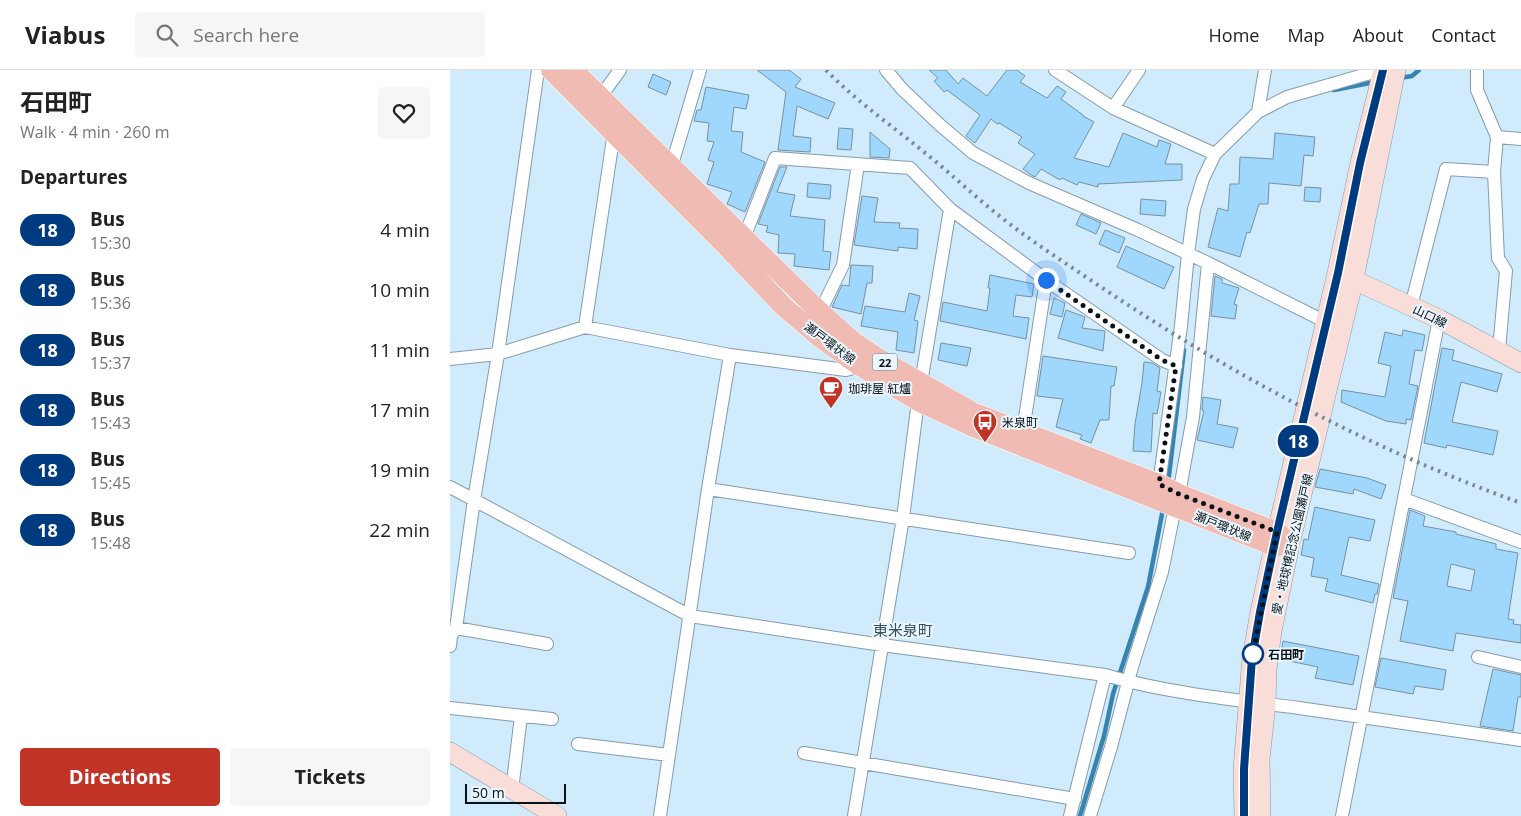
<!DOCTYPE html>
<meta charset="utf-8">
<style>
:root{--surface:#fff;--page:#f6f6f6;--text:#222;--muted:#767676;--line:#e0e0e0;--accent:#c03325}
body{margin:0;font-family:"Open Sans","Noto Sans JP",sans-serif;background:var(--page);color:var(--text);height:100vh;display:flex;flex-direction:column;font-size:19px;white-space:nowrap}
*{box-sizing:border-box;margin:0}
p{font-size:16px;color:var(--muted)}
.icon{flex:none;width:28px;height:28px;fill:none;stroke:currentColor;stroke-width:2;stroke-linecap:round;stroke-linejoin:round}
.map{position:relative;flex:1;overflow:hidden}
.details{display:flex;flex-direction:column;background:var(--surface);width:450px}
.details>*{flex:none}
.badge{padding:0 10px;border-radius:16px;font-size:18px;line-height:32px}
.scale{position:absolute;left:15px;bottom:12px;width:101px;box-sizing:border-box;padding-left:5px;border:2px solid #091218;border-top:0;font-size:14px;line-height:18px;white-space:nowrap;color:#091218;-webkit-text-stroke:4px #ebf5fc;paint-order:stroke}
.you{position:absolute;width:25px;height:25px;margin:-12px;border:4px solid #fff;border-radius:50%;background:#1a73e8;box-shadow:0 0 0 8px #1a73e833}
.map>.badge{position:absolute;translate:-50% -50%;box-shadow:0 0 0 2px #fff}
h2{padding:0 20px;font-size:19px;line-height:45px}
.round{display:grid;place-items:center;flex:none;width:52px;height:52px;border-radius:5px;background:var(--page)}
.head{display:flex;align-items:center;justify-content:space-between;height:85px;padding:0 20px}
h1{font-size:24px;font-weight:700;line-height:38px}
.primary-button{display:flex;gap:10px;margin-top:auto;padding:10px 20px}
.primary-button a{flex:1;height:58px;border-radius:5px;background:var(--accent);color:#fff;font-size:20px;font-weight:700;line-height:58px;text-align:center}
.primary-button a+a{background:var(--page);color:var(--text)}
ul{padding:0;list-style:none}
li{display:flex;align-items:center;gap:15px;height:60px;padding:0 20px}
li div{flex:1}
li b{display:block;font-size:19px}
li em{font-style:normal}
li .badge{min-width:55px;font-weight:700;text-align:center}
header{display:flex;align-items:center;gap:30px;box-sizing:border-box;height:70px;padding:0 25px;background:var(--surface);border-bottom:1px solid var(--line)}
header strong{font-size:24px}
nav{display:flex;gap:28px;margin-inline-start:auto;font-size:18px}
.search{width:350px;height:45px;background:var(--page);display:flex;align-items:center;gap:12px;box-sizing:border-box;padding:0 18px;border-radius:5px;color:var(--muted);font-size:19px}
main{display:flex;flex:1;min-height:0}
.map>svg:first-child{display:block}
</style>
<header>
<strong>Viabus</strong>
<div class="search"><svg class="icon" aria-label="search" viewBox="0 0 24 24"><circle cx="10" cy="10" r="6"/><path d="M15 15l6 6"/></svg>Search here</div>
<nav><a>Home</a><a>Map</a><a>About</a><a>Contact</a></nav>
</header>
<main>
<section class="details">
<div class="head"><div><h1>石田町</h1><p>Walk · 4 min · 260 m</p></div><a class="round"><svg class="icon" aria-label="heart" viewBox="0 0 24 24"><path d="M12 20l-8-8c-3-5 5-10 8-4 3-6 11-1 8 4z"/></svg></a></div>
<h2>Departures</h2>
<ul>
<li><span class="badge" style="background:#003b80;color:#fff">18</span><div><b>Bus</b><p>15:30</p></div><em>4 min</em></li>
<li><span class="badge" style="background:#003b80;color:#fff">18</span><div><b>Bus</b><p>15:36</p></div><em>10 min</em></li>
<li><span class="badge" style="background:#003b80;color:#fff">18</span><div><b>Bus</b><p>15:37</p></div><em>11 min</em></li>
<li><span class="badge" style="background:#003b80;color:#fff">18</span><div><b>Bus</b><p>15:43</p></div><em>17 min</em></li>
<li><span class="badge" style="background:#003b80;color:#fff">18</span><div><b>Bus</b><p>15:45</p></div><em>19 min</em></li>
<li><span class="badge" style="background:#003b80;color:#fff">18</span><div><b>Bus</b><p>15:48</p></div><em>22 min</em></li>
</ul>
<div class="primary-button"><a>Directions</a><a>Tickets</a></div>
</section>
<div class="map">
<svg width="1071" height="746" viewBox="0 0 1071 746">
<rect width="100%" height="100%" fill="#d0ebfc"/>
<g fill="none" stroke-linecap="round" stroke-linejoin="round">
<!-- stream -->
<path stroke="#3684af" stroke-width="4.5" d="M950,8L962,6L969,0
M884,20L925,12
M718,414L734,280
M630,746L654,666L663,624L698,517L713,439"/>
</g>
<!-- building -->
<path fill="#9fd8fc" stroke="#7890a0" fill-rule="evenodd" d="M307,0H339L351,9L345,17L385,33L378,49L347,36L343,66L361,68L360,82L328,80L336,22Z
M479,0H496L508,14L513,8L537,26L557,0H567L575,6L570,12L597,28L607,16L616,22L611,29L633,45V46L644,52L624,88L659,97L673,63L707,77L709,70L721,74L715,94H732V110L648,114V117L629,112L627,115L612,108L610,110L591,99L585,107L583,106L573,99L585,84L568,73L572,67L549,53L547,54L541,49L525,73L516,66L530,45L497,20L494,22L484,11L488,8Z
M203,4L221,12L216,25L198,17Z
M256,17L299,25L296,39L284,37L281,61L293,62L291,82L315,92L295,142L277,134L282,122L257,114L264,92L258,90L264,72L257,71L259,53L244,51L247,40H251Z
M389,58L403,59L401,80L387,79Z
M420,62L440,79L439,88L420,87Z
M825,63L865,67L863,86L854,85L851,116L819,113L818,134H809L800,163L797,162L790,187L758,177L768,138L778,141L780,114H789L790,87L823,89Z
M330,97H337L327,122L345,125L340,146L375,150L373,181L381,182L379,200L344,196L345,184L328,183L329,165L316,162L318,156L308,154Z
M358,113L381,115L380,129L357,127Z
M855,117L871,118L870,132L854,131Z
M412,126L428,128L424,152L450,153L449,158L468,159L467,179L448,177V181L404,175Z
M691,129L716,131L715,146L690,144Z
M631,144L651,153L646,164L626,155Z
M655,160L675,168L669,183L649,174Z
M676,176L724,197L714,219L667,197Z
M401,195L423,196L422,213H417L411,244L382,237L392,215L399,216Z
M540,205L584,214L582,227L566,225L563,246L579,248L576,269L490,251L493,232L537,241L540,218H538Z
M765,206L772,209V213L789,218L784,234L787,235L785,249L761,246Z
M459,223L470,226L464,250L468,251L464,283L446,280L448,262L411,256L415,236L455,242Z
M604,228L615,233L612,247L600,244Z
M616,240L635,247L632,258L655,261L653,281L608,268Z
M953,260L975,265L972,281L965,280L959,314L968,316L961,350L956,349V354L936,351L891,332L892,320L935,327L941,296L928,293L935,262L952,266Z
M491,273L521,278L517,296L488,290Z
M992,278L1004,280L1002,290L1052,304L1047,322L1011,312L1002,352L1048,361L1043,385L997,375L996,378L974,373Z
M593,286L667,297L664,316H661L659,350H650L641,373L630,369L632,365L606,357L613,329L587,326Z
M694,292L702,293L710,298L707,321L711,322L707,344L703,343L701,382L683,381L685,354L692,313Z
M753,327L771,330L767,354L788,358L783,378L747,370L754,341L752,340Z
M870,399L917,408L936,415L931,429L904,419L903,424L865,417Z
M865,437L925,450L920,471L899,467L891,505L929,514L927,524H925L923,533L875,521L878,509L861,506L864,488L851,485L854,469L858,470Z
M960,440L975,446L973,456L1006,462V464L1046,474V479L1068,483L1058,549L1064,550L1063,554L1071,555V573L1006,563L1003,581L950,571L958,531L943,528ZM1001,494L1025,500L1021,521L997,516Z
M833,571L909,586L903,615L865,608L868,597L830,589Z
M931,588L996,600L993,620L965,616L963,624L925,617Z
M1043,599L1071,605V627H1068L1063,661L1030,656Z"/>
<g fill="none" stroke-linecap="round" stroke-linejoin="round">
<defs>
<path id="street" d="M436,0L452,19L490,55L523,83L579,113L688,160L758,193L743,347L729,424
M605,0L663,38
M689,0L663,38L765,84L808,42L815,0
M1027,0V20L1047,67L1044,102L1048,188L1056,201L1049,280
M151,26L170,0
M808,42L837,27L931,0
M1047,67L1071,69
M221,98L250,0
M500,139L596,210L712,290L726,296
M294,168L325,88L460,98L500,139L468,331L453,448L404,746
M758,193L876,252
M961,236L996,99L1044,102
M370,242L393,195L408,94
M135,257L164,62
M0,289L48,284L135,257L280,285L396,300L410,296
M573,361L596,210
M709,414L731,256L738,184L744,139L753,109L765,84
M0,417L240,546L432,575L655,605C716,623 786,630 849,638C923,648 997,659 1071,670
M258,419L679,483
M954,429L1071,472
M6,558L97,574
M0,576L1,566L6,558L24,430L48,284L88,0
M1028,587L1071,597
M0,638L102,649
M128,674L219,685
M354,683L625,729
M62,720L71,646
M210,746L258,419L280,285
M620,746L655,605
M640,746L661,677L682,597L712,502L725,437
M892,746L989,249"/>
<path id="secondary" d="M893,205L989,249L1071,293
M0,682L107,746
M794,746L793,699L802,588L810,542L827,462L887,203L910,93L933,0
M811,746L810,689L816,634L817,599L822,561L840,474L904,209L946,0"/>
<path id="primary" d="M101,0L280,180L334,237L368,266L410,296L468,331L521,356L824,476L840,474
M123,0L370,242L404,272L431,290L522,342L709,414L729,424L827,462L840,474"/>
</defs>
<!-- street casing -->
<use href="#street" stroke="#849cac" stroke-width="14"/>
<!-- secondary casing -->
<use href="#secondary" stroke="#849cac" stroke-width="20"/>
<!-- primary casing -->
<use href="#primary" stroke="#fff" stroke-width="21"/>
<!-- street -->
<use href="#street" stroke="#fff" stroke-width="12"/>
<!-- secondary -->
<use href="#secondary" stroke="#f8ddd9" stroke-width="19"/>
<!-- primary -->
<use href="#primary" stroke="#f0bbb3" stroke-width="20"/>
<!-- rail -->
<path stroke="#768995" stroke-width="4" stroke-dasharray="2.5 5" stroke-linecap="butt" d="M376,0C406,31 441,55 474,82C499,102 522,124 547,144C578,169 612,191 645,213C778,303 920,379 1071,433"/>
</g>
<g fill="none" stroke-linecap="round" stroke-linejoin="round">
<defs>
<path id="line" d="M794,746V699L802,588L810,542L827,462L888,203L910,93L933,0"/>
</defs>
<!-- line casing -->
<use href="#line" stroke="#fff" stroke-width="11"/>
<!-- line -->
<use href="#line" stroke="#003b80" stroke-width="8"/>
<!-- walk -->
<path stroke="#091218" stroke-width="5" stroke-dasharray="0 9" d="M596,210L712,290L726,296L709,414L729,424L827,462L802,588L803,584"/>
</g>
<!-- icons -->
<defs>
<symbol id="cafe-pin" viewBox="-11 -11 22 30"><path d="M0 17L-7.5 6A9.5 9.5 0 1 1 7.5 6Z" fill="#c03325" stroke="#ebf5fc"/><path d="M-5.5-4.5H6V0H3Q3 3.5 0 3.5H-2.5Q-5.5 3.5-5.5 0ZM3-3.2v2h1.7v-2ZM-6 4.5H4V6H-6Z" fill="#fff"/></symbol>
<symbol id="bus-pin" viewBox="-11 -11 22 30"><path d="M0 17L-7.5 6A9.5 9.5 0 1 1 7.5 6Z" fill="#c03325" stroke="#ebf5fc"/><path d="M-5-6H5V4H4V6H2V4H-2V6H-4V4H-5ZM-3.5-4V0h7V-4ZM-3.5 1.2v1.5H-2V1.2ZM2 1.2v1.5H3.5V1.2Z" fill="#fff"/></symbol>
</defs>
<g fill-rule="evenodd">
<use href="#cafe-pin" x="367" y="304" width="28" height="38"/>
<use href="#bus-pin" x="521" y="338" width="28" height="38"/>
</g>
<!-- markers -->
<circle fill="#fff" stroke="#003b80" stroke-width="2.5" cx="803" cy="584" r="10"/>
<g text-anchor="middle" dominant-baseline="central" stroke-width="4" stroke-linejoin="round" paint-order="stroke">
<!-- shield labels -->
<rect fill="#ebf5fc" stroke="#4d565c" stroke-width="1" x="422.5" y="283.5" width="25" height="17" rx="4"/>
<g font-size="11" font-weight="bold" fill="#091218">
<text x="435" y="292">22</text>
</g>
<!-- street labels -->
<g font-size="12" fill="#091218" stroke="#ebf5fc">
<text transform="translate(980 246) rotate(26)">山口線</text>
<text transform="translate(380 273) rotate(37)">瀬戸環状線</text>
<text transform="translate(773 456) rotate(22)">瀬戸環状線</text>
<text transform="translate(842 474) rotate(-77)">愛・地球博記念公園瀬戸線</text>
</g>
<!-- poi labels -->
<g font-size="12" fill="#091218" stroke="#ebf5fc" text-anchor="start">
<text x="398" y="318">珈琲屋 紅爐</text>
<text x="552" y="352">米泉町</text>
</g>
<!-- stop labels -->
<g font-size="12" font-weight="bold" fill="#091218" stroke="#ebf5fc" text-anchor="start">
<text x="818" y="584">石田町</text>
</g>
<!-- quarter labels -->
<g font-size="15" fill="#384f5d" stroke="#ebf5fc">
<text x="453" y="560">東米泉町</text>
</g>
</g>
</svg>
<div class="scale">50 m</div>
<div class="you" style="left:596px;top:210px"></div>
<b class="badge" style="left:848px;top:371px;background:#003b80;color:#fff">18</b>
</div>
</main>
